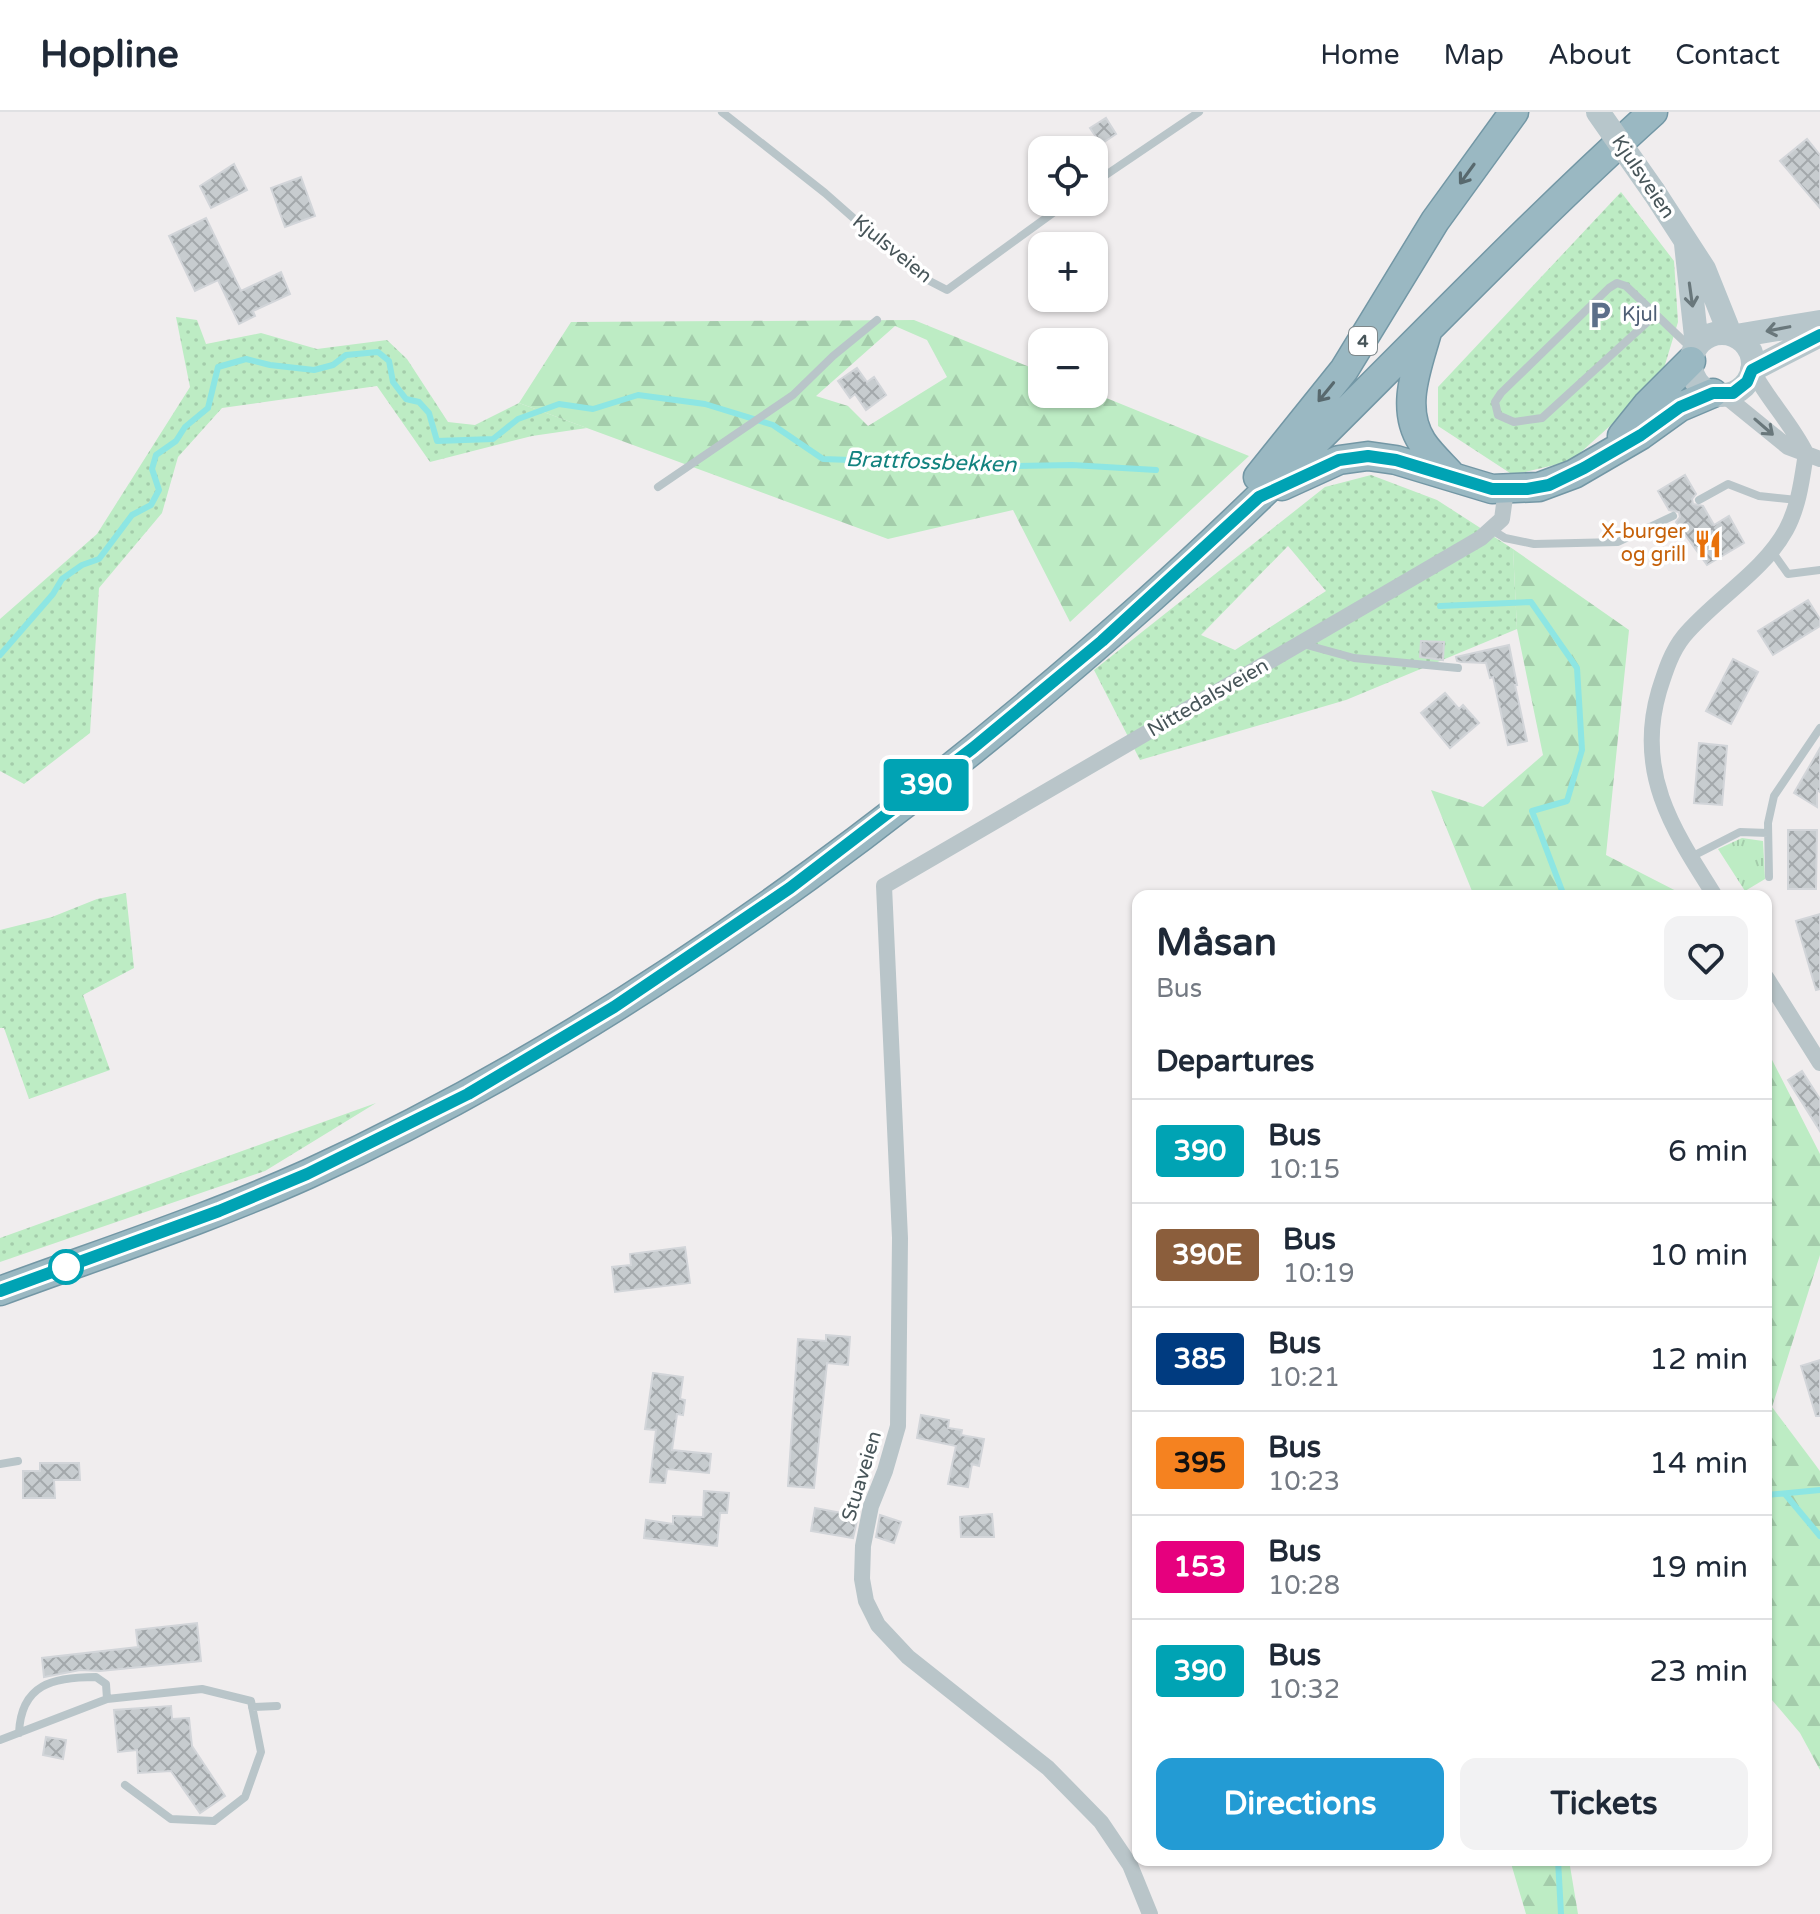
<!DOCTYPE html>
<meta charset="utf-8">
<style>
:root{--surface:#fff;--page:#f2f2f3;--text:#1f2937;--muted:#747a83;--line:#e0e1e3;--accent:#239bd4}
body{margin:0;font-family:"Varela Round",sans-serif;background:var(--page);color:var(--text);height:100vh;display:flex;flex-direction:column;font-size:30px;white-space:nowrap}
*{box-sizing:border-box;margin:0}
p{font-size:26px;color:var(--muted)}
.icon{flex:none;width:44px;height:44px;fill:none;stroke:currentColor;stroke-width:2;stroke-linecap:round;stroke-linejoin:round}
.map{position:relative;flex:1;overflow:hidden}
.panel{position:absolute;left:1132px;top:778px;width:640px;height:976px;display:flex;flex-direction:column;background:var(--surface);border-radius:16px;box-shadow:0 2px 6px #0004}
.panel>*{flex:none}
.badge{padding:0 16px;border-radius:6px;font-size:28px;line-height:52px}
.tools{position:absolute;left:1028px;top:24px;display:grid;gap:16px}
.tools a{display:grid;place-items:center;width:80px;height:80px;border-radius:16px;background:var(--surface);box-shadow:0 2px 6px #0004;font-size:40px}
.map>.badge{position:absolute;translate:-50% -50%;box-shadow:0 0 0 4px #fff}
h2{padding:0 24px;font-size:30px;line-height:72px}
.round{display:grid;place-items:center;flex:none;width:84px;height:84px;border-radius:16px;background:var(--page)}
.head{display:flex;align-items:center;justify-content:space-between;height:136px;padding:0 24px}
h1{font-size:38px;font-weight:800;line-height:60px}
.primary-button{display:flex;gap:16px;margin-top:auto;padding:16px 24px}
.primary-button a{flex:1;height:92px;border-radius:16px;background:var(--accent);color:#fff;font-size:32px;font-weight:800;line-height:92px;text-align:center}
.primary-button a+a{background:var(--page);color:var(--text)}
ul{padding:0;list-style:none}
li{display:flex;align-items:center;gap:24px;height:104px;padding:0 24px;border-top:2px solid var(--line)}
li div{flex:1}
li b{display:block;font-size:30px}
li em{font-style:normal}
li .badge{min-width:88px;font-weight:700;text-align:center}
header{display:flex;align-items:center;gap:48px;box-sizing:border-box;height:112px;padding:0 40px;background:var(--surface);border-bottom:2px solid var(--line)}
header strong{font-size:38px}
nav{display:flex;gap:44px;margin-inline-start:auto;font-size:28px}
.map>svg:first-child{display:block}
</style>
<header>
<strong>Hopline</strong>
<nav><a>Home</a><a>Map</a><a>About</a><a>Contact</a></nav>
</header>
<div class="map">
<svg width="1820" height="1802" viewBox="0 0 1820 1802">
<defs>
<pattern id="grass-dots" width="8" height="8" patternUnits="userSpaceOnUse" patternTransform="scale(2)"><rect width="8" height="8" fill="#bdecc4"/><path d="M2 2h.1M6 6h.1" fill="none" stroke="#a4ccab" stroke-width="1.8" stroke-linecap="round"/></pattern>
<pattern id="forest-firs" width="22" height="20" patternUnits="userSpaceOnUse" patternTransform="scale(2)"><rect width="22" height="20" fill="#bdecc4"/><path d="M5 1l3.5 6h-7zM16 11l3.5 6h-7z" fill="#a4ccab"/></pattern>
<pattern id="park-tufts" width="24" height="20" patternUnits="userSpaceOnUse" patternTransform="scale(2)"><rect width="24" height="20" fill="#bdecc4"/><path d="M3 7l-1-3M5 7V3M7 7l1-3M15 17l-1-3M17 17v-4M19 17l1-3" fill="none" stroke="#a4ccab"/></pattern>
<pattern id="building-cross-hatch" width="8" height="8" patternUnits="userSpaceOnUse" patternTransform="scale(2)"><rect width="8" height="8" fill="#c7cccf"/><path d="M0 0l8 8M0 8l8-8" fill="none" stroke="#a3a8ab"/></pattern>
</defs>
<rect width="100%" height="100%" fill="#f0edee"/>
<!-- grass -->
<path fill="url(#grass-dots)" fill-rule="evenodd" d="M1621,80L1674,149L1678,210L1660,269L1571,349L1513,363L1438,314V275Z
M176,205L197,208L206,232L261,221L317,237L387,228L407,247L448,310L475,313L519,291L587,316L532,324L430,350L377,274L222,296L178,345L162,401L99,476L90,621L24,672L0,659V507L97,422L190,275Z
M1371,363L1437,388L1513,437L1517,517L1346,588L1140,648L1094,558L1325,375ZM1288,434L1326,479L1235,538L1201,523Z
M126,781L134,856L83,883L110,958L29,987L4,916H0V818L52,805L97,787Z
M376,991L265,1059L0,1150V1126Z"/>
<!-- forest -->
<path fill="url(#forest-firs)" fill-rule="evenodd" d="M914,208L1042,260V282L1094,281L1249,344L1070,510L1013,398L888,427L519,291L571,210ZM895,214L927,228L947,265L868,314L848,294L816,284Z
M1513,437L1629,518L1606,743L1686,784H1474L1431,678L1483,695L1543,643L1517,517Z
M1766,936L1820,1042V1143L1772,1295L1820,1359V1658L1800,1621L1766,1581Z
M1510,1748H1569L1578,1802H1526Z"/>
<!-- park -->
<path fill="url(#park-tufts)" d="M1742,726L1763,729L1765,767L1745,779L1718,737Z"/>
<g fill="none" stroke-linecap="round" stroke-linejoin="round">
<!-- stream -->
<path stroke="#8de6e3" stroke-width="6" d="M1440,494L1531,490L1577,556L1582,638L1567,689L1532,699L1564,784
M0,543L53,482L62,467L82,453L99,447L132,403L151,393L159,378L152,357L156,343L176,329L185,315L208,296L218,255L246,247L270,253L314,258L333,253L346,243L378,240L389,249L393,270L406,287L419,290L429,301L437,329L493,327L518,307L559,292L593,297L638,283L705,292L773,313L823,347L1013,354L1072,353L1156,358
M1766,1162V1169
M1785,1382L1820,1424
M1766,1383L1820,1378
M1558,1748L1561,1802"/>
</g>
<!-- building -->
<path fill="url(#building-cross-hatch)" stroke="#d2d5d9" stroke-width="2" d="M1106,6L1116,22L1101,32L1090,16Z
M1807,27L1820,43V96L1780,49Z
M234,52L247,78L211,96L200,74Z
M301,65L315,104L285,115L271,76Z
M206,106L241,179L281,160L290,182L253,199L255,204L239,212L218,168L195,179L169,124Z
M857,256L867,270L874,265L886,283L866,298L855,282L850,286L838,269Z
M1685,363L1696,382L1692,387L1693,392L1703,394L1714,413L1729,404L1744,431L1707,453L1676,410L1680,405L1679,400L1669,398L1658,379Z
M1808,488L1820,507V514L1773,543L1758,519Z
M1421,529L1444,530L1443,548L1420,545Z
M1509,533L1517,573H1515L1527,629L1508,633L1493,565L1490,566L1486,551L1461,550L1457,549L1456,545Z
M1733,547L1758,560L1731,612L1706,599Z
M1445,581L1459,597L1463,593L1479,611L1450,636L1421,601Z
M1699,631L1727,634L1722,693L1694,691Z
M1820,636V680L1817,678V695L1794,681Z
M1788,718H1817L1816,777H1788Z
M1820,802V877L1816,878L1796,809Z
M1802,959L1820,987V1019L1788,968Z
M685,1135L690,1171L615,1180L612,1155L631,1153L630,1142Z
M826,1223L850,1225L848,1253L827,1251L814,1376L788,1374L798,1227L826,1229Z
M1820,1248V1304H1816L1801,1254Z
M653,1261L683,1265L680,1287L685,1288L683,1303L677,1302L672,1338L711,1342L709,1361L667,1357L665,1371L650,1370L656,1318L645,1317Z
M921,1303L949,1308L948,1316L962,1318L961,1323L984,1327L979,1354L972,1352L968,1375L948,1372L956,1334L917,1326Z
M40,1351H79L80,1368H54L55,1386H23V1359H40Z
M704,1379L729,1381L727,1401H720L717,1434L644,1426L646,1408L673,1412V1404L703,1405Z
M815,1396L858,1404L853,1426L811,1419Z
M992,1402L994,1425H961L960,1405Z
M880,1403L901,1410L894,1431L876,1425Z
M197,1511L201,1549L100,1559L80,1558L44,1565L42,1546L138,1535L136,1518Z
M171,1594L172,1607L189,1606L192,1634L225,1684L200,1701L171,1659L138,1661L137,1638L118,1640L114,1598Z
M46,1625L66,1628L63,1647L43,1643Z"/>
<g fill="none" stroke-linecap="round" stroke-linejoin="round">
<defs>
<path id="trunk" d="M1427,220C1417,256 1400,296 1422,330C1430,342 1442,353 1451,363
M1622,324L1647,293L1691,249
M1258,365L1344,258L1435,109L1514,0
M1282,374L1339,348L1368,344L1396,348L1492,377L1539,375L1574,362L1641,323L1680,295L1713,281
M0,1179C103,1141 208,1107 308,1062C614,922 899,711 1149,488C1323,332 1479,157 1653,0"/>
</defs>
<!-- trunk casing -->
<use href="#trunk" stroke="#7397a5" stroke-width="31"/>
<!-- service -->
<path stroke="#b9c5c9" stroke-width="8" d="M722,0L825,81L918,163L947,178L1068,90
M1094,71L1199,0
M1654,204L1542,306L1514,310L1498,303L1495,290L1501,281L1609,176L1617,171L1626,174L1690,235
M658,375L793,283L833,244L877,208
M1699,388L1728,372L1759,384L1797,388
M1492,418L1505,426L1534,432L1618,430L1673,404
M1771,438L1788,462L1820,458
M1303,532L1354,546L1458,556
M1691,745L1740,720L1768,721
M1769,765L1768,711L1774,684L1820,616
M0,1352L18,1349
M252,1595L277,1594
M19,1621C21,1572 53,1565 96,1565L106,1572L107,1587
M0,1628L107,1587L202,1577L251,1589L261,1640L245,1685L214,1709L171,1707L125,1673"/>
<!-- minor -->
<path stroke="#b9c5c9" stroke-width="16" d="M1752,258C1768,288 1791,311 1806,341
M1724,283L1788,335L1820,347
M1715,784C1673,718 1635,661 1659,579C1665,560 1671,540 1684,524C1715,487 1763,460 1786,418C1799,394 1802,367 1806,341
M1766,865L1820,951
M1150,1802L1130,1753L1101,1710L1048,1656L908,1545L878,1513L866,1489L862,1467L863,1434L871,1394L885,1359L898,1314L900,1126L884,774L1481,426L1502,407L1506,378"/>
<!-- secondary -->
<path stroke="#b7c6cb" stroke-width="24" d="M1654,80L1704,157L1730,222
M1686,132L1697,234
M1691 252a31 31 0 1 1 62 0a31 31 0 1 1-62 0Z
M1736,224L1820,210
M1752,258L1820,223"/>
<!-- trunk -->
<use href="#trunk" stroke="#9ab8c2" stroke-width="28"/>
<!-- secondary-bridge -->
<path stroke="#b7c6cb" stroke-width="24" d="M1598,0L1654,80"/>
</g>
<!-- one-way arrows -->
<defs><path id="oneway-shaft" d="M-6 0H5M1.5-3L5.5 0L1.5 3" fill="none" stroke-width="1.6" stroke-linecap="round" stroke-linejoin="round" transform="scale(2)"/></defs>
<g stroke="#58696e">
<use href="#oneway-shaft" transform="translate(1467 62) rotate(126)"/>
<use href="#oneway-shaft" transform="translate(1326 280) rotate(129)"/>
</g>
<g stroke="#69777b">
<use href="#oneway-shaft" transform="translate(1691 183) rotate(82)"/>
<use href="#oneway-shaft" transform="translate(1778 217) rotate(169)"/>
<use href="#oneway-shaft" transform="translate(1764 315) rotate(41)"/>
</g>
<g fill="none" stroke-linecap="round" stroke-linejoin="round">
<defs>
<path id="line" d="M0,1179L219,1099L307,1062L468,982L614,895L790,776L973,636L1102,529L1259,385L1339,348L1368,344L1396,348L1492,377H1527L1549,373L1584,356L1641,323L1680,295L1713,281H1733L1747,270L1752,258L1820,223"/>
</defs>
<!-- line casing -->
<use href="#line" stroke="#fff" stroke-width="18"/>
<!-- line -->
<use href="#line" stroke="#00a3b4" stroke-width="12"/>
</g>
<!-- icons -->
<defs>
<symbol id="parking-bare" viewBox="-9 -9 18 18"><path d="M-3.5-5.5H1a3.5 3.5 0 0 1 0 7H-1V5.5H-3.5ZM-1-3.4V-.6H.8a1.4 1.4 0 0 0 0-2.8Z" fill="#5c6f8a" stroke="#fff" stroke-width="2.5" paint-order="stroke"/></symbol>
<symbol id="restaurant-bare" viewBox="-9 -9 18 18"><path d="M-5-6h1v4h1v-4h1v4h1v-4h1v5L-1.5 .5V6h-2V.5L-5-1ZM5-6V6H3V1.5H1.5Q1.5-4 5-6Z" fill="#e8710a" stroke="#fff" stroke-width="2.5" paint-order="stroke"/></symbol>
</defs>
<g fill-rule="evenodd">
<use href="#parking-bare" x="1580" y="183" width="40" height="40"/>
<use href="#restaurant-bare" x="1688" y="412" width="40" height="40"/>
</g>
<!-- markers -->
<circle fill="#fff" stroke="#00a3b4" stroke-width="4" cx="66" cy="1155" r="16"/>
<g text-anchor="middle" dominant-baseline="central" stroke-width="7" stroke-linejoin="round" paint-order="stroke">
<!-- shield labels -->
<rect fill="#fff" stroke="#7e888b" stroke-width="2" x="1349" y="215" width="28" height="28" rx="6"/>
<g font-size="18" font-weight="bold" fill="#475559">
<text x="1363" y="229">4</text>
</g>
<!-- street labels -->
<g font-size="20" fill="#475559" stroke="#fff">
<text transform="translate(1643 65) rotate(56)">Kjulsveien</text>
<text transform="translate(892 137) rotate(39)">Kjulsveien</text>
<text transform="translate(1208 586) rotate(-30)">Nittedalsveien</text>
<text transform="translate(862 1364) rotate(-73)">Stuaveien</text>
</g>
<!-- service labels -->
<g font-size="20" fill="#4e5e75" stroke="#fff" text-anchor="start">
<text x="1622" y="203">Kjul</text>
</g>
<!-- food labels -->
<g font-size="20" fill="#c56008" stroke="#fff" text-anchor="end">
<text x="1686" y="420">X-burger<tspan x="1686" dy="23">og grill</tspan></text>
</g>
<!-- water labels -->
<g font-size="22" font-style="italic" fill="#13837f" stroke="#fff">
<text transform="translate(931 350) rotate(2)">Brattfossbekken</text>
</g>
</g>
</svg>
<div class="tools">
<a><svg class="icon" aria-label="locate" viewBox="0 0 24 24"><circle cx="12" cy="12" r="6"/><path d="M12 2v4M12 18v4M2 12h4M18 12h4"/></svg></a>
<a>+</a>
<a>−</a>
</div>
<b class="badge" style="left:926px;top:673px;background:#00a3b4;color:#fff">390</b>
<section class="panel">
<div class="head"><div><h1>Måsan</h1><p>Bus</p></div><a class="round"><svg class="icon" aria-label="heart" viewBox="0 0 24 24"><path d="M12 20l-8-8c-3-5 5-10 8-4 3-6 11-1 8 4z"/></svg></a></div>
<h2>Departures</h2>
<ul>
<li><span class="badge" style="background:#00a3b4;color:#fff">390</span><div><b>Bus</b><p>10:15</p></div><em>6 min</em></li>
<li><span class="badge" style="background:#8b5e3c;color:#fff">390E</span><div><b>Bus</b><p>10:19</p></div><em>10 min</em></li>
<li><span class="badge" style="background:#003b80;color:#fff">385</span><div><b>Bus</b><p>10:21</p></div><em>12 min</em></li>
<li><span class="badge" style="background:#f58220;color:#111">395</span><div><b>Bus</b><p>10:23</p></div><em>14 min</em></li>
<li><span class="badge" style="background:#e6007e;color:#fff">153</span><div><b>Bus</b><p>10:28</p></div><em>19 min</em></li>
<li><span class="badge" style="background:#00a3b4;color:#fff">390</span><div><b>Bus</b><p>10:32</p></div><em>23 min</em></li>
</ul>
<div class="primary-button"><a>Directions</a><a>Tickets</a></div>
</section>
</div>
